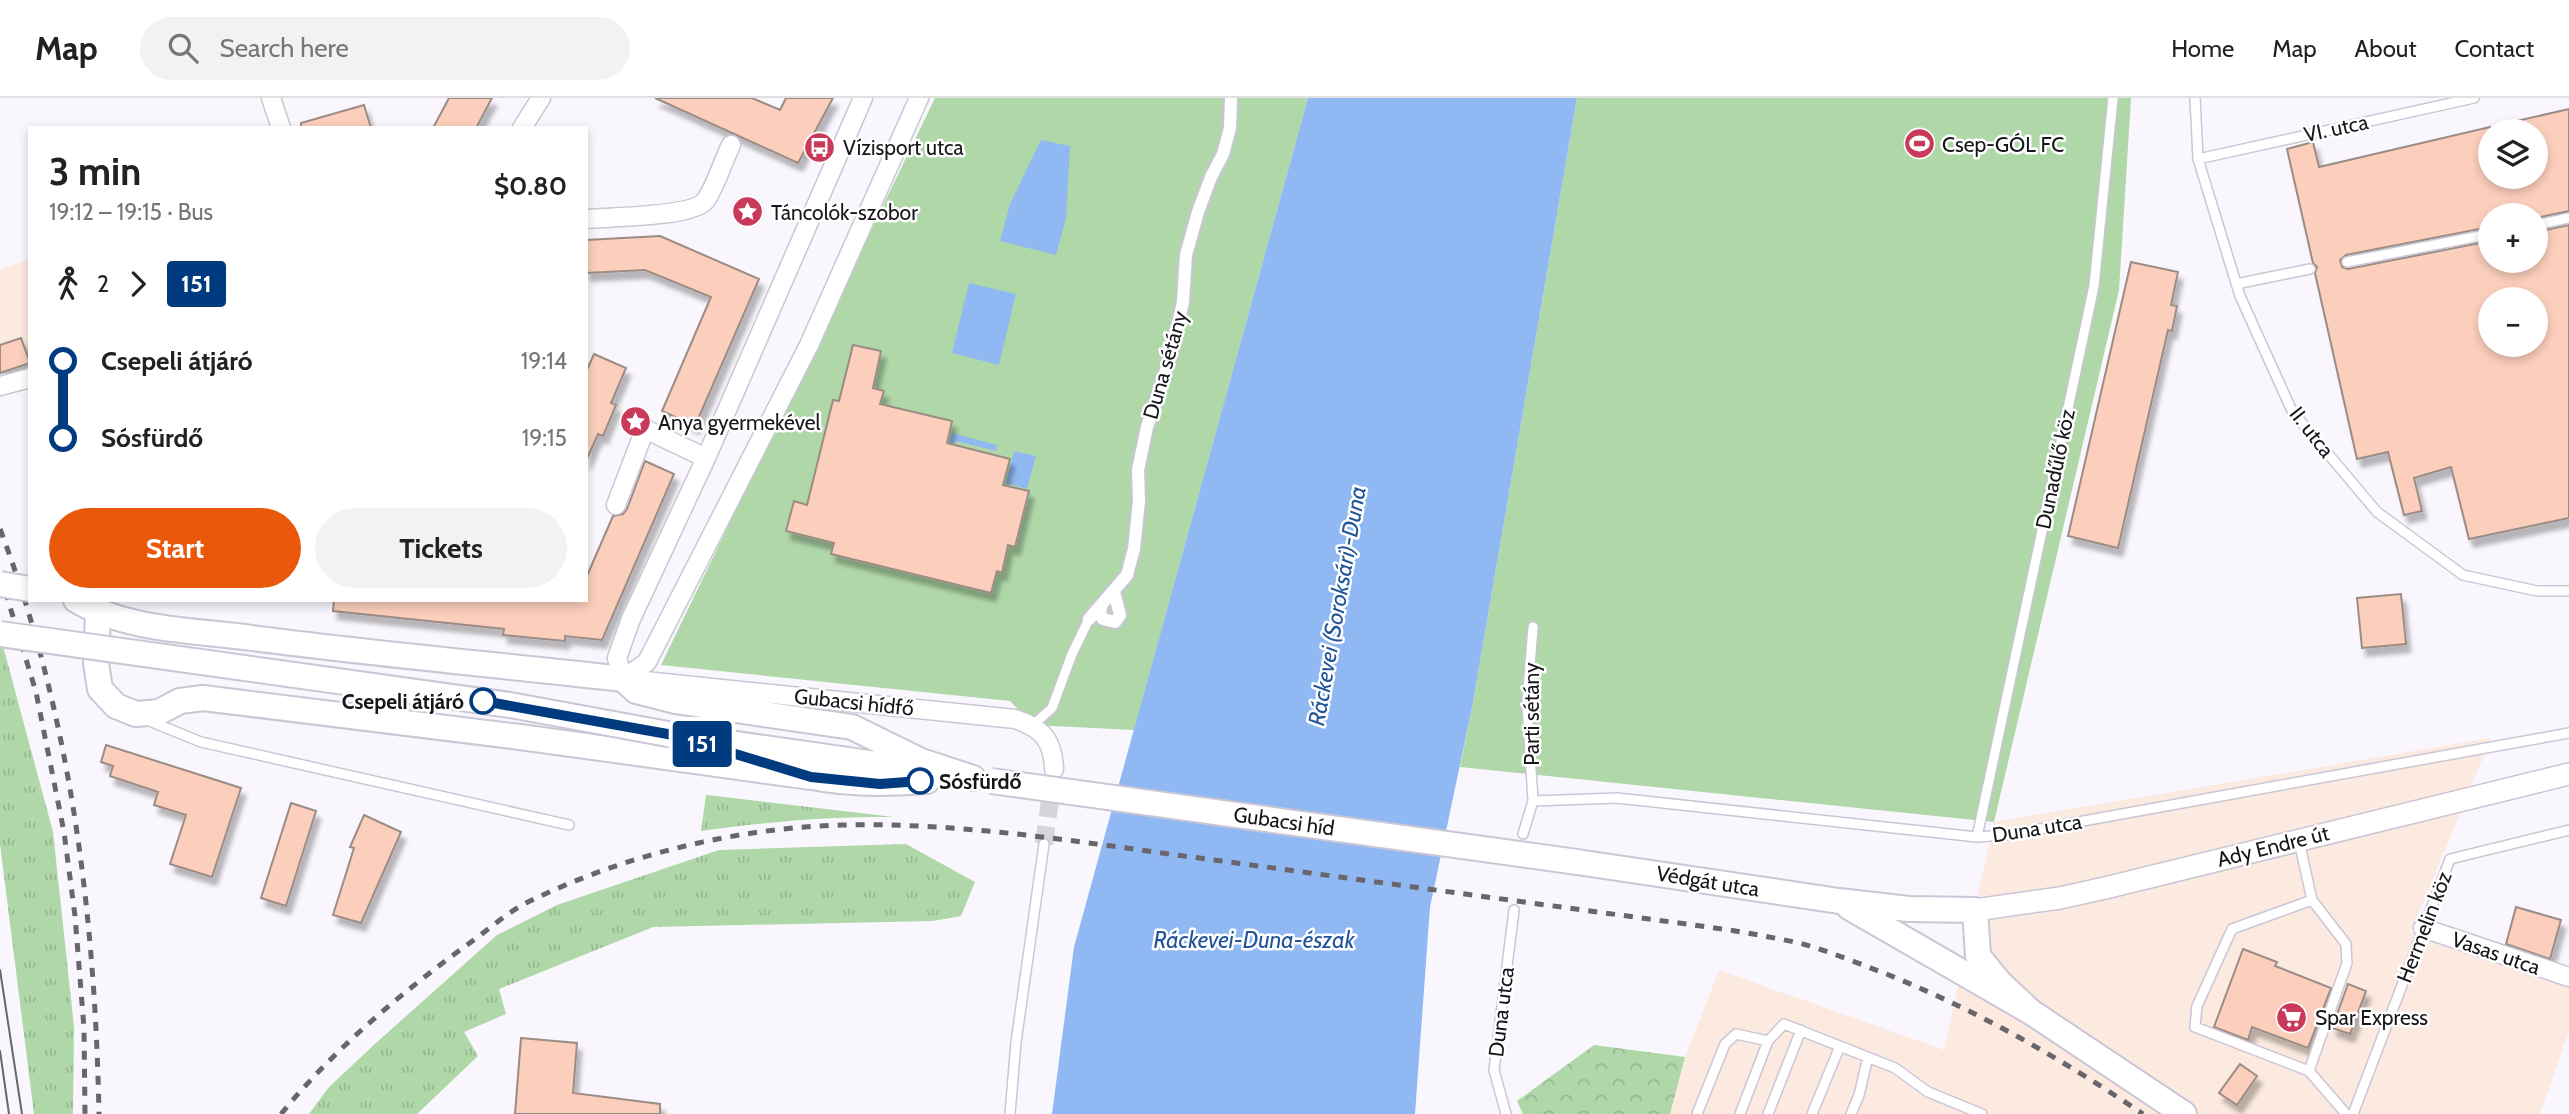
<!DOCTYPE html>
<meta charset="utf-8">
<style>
:root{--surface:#fff;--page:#f2f2f2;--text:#222;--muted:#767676;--line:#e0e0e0;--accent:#ea580c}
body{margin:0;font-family:Cabin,sans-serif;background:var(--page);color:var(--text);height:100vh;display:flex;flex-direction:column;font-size:26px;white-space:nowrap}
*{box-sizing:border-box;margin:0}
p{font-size:23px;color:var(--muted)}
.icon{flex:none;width:38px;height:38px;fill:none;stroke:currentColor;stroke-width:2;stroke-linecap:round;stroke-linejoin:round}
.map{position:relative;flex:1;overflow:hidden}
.details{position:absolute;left:28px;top:28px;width:560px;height:476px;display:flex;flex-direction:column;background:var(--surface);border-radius:0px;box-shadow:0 4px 10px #0003}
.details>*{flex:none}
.badge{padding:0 14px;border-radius:5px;font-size:24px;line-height:46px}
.fabs{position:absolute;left:2478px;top:21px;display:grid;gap:14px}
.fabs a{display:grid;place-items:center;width:70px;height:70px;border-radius:50%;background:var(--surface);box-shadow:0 4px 10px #0003;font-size:35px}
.map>.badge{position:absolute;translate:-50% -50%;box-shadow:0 0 0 4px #fff}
.legs{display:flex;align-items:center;gap:10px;height:77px;padding:0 21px;font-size:23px}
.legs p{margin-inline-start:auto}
.summary{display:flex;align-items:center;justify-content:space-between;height:119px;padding:0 21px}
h1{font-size:38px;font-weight:700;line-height:52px}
.primary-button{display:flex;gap:14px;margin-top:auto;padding:14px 21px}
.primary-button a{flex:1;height:80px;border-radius:42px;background:var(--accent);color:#fff;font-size:28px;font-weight:700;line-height:80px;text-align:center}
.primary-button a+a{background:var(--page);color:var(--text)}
ul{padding:0 21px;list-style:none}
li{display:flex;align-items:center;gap:24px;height:77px;font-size:26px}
li i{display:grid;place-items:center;width:10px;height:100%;margin:0 9px;background:currentColor}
li i::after{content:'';width:18px;height:18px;margin:-9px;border:5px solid;border-radius:50%;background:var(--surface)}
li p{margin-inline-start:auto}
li:first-child i{background:linear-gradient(#0000 50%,currentColor 0)}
li:last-child i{background:linear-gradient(currentColor 50%,#0000 0)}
header{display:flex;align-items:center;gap:42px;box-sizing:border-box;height:98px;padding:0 35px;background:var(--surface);border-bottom:2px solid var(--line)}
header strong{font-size:33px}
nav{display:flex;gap:38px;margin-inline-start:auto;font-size:24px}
.search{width:490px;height:63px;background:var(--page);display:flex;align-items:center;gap:18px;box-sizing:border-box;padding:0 24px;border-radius:38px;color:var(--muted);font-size:26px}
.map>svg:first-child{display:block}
</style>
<header>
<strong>Map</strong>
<div class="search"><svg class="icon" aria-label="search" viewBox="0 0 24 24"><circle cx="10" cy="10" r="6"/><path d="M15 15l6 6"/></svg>Search here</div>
<nav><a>Home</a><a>Map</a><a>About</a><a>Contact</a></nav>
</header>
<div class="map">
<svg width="2569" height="1016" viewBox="0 0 2569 1016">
<defs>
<pattern id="grass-tufts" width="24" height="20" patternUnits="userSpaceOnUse" patternTransform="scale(1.75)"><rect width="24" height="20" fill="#afd7a8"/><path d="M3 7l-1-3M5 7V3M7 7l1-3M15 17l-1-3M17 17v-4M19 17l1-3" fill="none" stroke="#96b890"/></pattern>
<pattern id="forest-crowns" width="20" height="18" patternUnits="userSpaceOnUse" patternTransform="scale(1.75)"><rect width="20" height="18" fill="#afd7a8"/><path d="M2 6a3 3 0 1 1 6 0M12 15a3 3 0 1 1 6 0" fill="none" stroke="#96b890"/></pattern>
<filter id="shadow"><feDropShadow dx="4.5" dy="8" stdDeviation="2" flood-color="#0004"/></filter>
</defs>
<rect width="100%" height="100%" fill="#f9f7fd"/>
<!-- commercial -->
<path fill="#fceae0" d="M30,161V266L0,276V171Z
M2491,640L2411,834L2569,889V933L2540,1016H1670L1685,959L1719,872L1944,952L1994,724Z"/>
<!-- grass -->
<path fill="url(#grass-tufts)" d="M0,537L53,734L74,929L73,1016H34L0,746Z
M706,697H707L894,719C827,718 767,724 701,733Z
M906,746L975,784L961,818L933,823L653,829L499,891L506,916L464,934L478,958L417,1016H309L329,989L376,945L497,837L557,807L719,752Z"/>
<!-- forest -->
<path fill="url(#forest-crowns)" d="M1594,947L1685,959L1670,1016H1523L1517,1003Z"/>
<!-- park -->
<path fill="#afd7a8" d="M935,0H1308L1134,632L1033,627L1010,603L661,567Z
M1577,0H2131L2119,192L1994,724L1460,669L1472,610Z"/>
<!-- water -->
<path fill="#90b9f3" d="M1308,0H1577L1472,610L1430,809L1415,1016H1052L1074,849Z
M1041,42L1070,48L1066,120L1056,157L1000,143L1010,106Z
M969,185L1016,196L999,267L952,255Z
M952,335L997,347L996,353L956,343L953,352L948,351Z
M1014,353L1036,358L1027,391L1006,385Z"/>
<!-- building -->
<path fill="#fbcfbb" stroke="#9b8c85" stroke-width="2" fill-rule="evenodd" filter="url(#shadow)" d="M449,0H492L476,30H433Z
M655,0H752L780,12L786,0H833L798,65Z
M364,7L371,30H301V25Z
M2569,11V113L2536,120V117H2490V129L2346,157L2340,162L2342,169L2348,171L2490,143V163H2536V134L2569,127V420L2469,441L2451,369L2414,380L2422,413L2404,417L2388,354L2357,361L2315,175L2317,169L2313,165L2287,51L2313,44L2319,69L2490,29V79H2536V33H2500L2499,27ZM2490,201H2536V247H2490Z
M660,138L759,181L695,328L662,313L711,199L645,172L586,175V142Z
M2131,164L2178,174L2171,207L2177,208L2172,233L2168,232L2118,450L2068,438Z
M21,240L30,265L0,275V247Z
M853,247L881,253L873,290L884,293L880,306L952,323L947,345L1010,361L1003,387L1029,393L1015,449L1008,447L1002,475L997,473L991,495L831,456L834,445L786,433L794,403L807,407L833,302L839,303Z
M594,256L626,270L611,305L616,307L603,338L598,336L586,363V274Z
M645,363L674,376L602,542L565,538V543L503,537L504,531L333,513L334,502H586V480L613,418L623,416L627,411Z
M2401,496L2406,546L2362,550L2357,500Z
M106,647L241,690L212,779L170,766L186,717L154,707L158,694L110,678L113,668L101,664Z
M291,705L316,713L286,808L261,800Z
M364,717L401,734L361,825L333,817L354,750L350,749Z
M2516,809L2561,822L2550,861L2506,846Z
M2243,851L2277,864L2275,868L2331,890L2308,950L2252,929L2248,942L2214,929Z
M2348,886L2366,893L2350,936L2332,930Z
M521,940L577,945L573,995L660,1006V1016H515Z
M2240,966L2257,978L2237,1007L2219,995Z"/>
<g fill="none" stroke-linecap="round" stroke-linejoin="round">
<!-- minor-tunnel -->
<path stroke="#d7d5db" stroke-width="18" stroke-dasharray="18 9" stroke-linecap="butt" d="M1044,746L1053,680"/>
<defs>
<path id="service" d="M2195,0L2198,61L2240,198L2292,313L2377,414L2463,477L2537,493H2569
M2198,61L2474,0
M2536,127L2569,120
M2347,164L2490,136
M2236,186L2310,171
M147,622L201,644L569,727
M1033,627L1052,610L1072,556L1089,521
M1533,703L1617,700L1977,739L2006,737L2569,635
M1523,736L1533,703L1527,606L1533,529
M1977,739L2094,188L2113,0
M2299,743L2312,802L2346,846L2347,865L2309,973
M2312,802L2232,831L2197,908L2195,929L2309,973L2346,1016
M1010,1016L1016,944L1044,746
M1506,1016L1494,972L1514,812
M1697,1016L1725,946L1736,936L1768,943
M1740,1016L1768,943L1784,926L1895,970L1928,994L1982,1016
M1768,1016L1801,932
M1812,1016L1840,948
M1851,1016L1859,997L1868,959
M2353,1016L2450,761L2569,732"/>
<path id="pedestrian" d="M1101,508L1100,517L1103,521L1115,524L1120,517L1114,494
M1089,521L1127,477L1134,451L1139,403L1138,372L1147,329L1171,257L1183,204L1186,157L1198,114L1211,79L1223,56L1230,30L1231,0"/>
<path id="minor" d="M271,0L281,30
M522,30L541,0
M586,121C609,119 692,119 705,103C714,92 724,61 731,47
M0,288L30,280
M616,407L645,331L706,360
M623,581L647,564L809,247L919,0
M623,581L617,560L631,521L706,360L863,0
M626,581L1015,621C1042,630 1053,642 1054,671
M2423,830L2569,879"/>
<path id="tertiary" d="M1975,812L2060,800L2105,790L2569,676"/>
<path id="secondary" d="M76,502C128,533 193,532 252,540C375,556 499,567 623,581L636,593L675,603L852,629L921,663L973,680
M98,515L96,565L100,591L116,608L136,616L159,614L180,603L203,600L520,639L811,679
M673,637L925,673
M796,675C838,687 883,686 927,683
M1577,764L1839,803L1909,811L1975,812L1978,858L2000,885L2031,914
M1849,809L2031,914L2184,1016"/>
</defs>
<!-- service casing -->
<use href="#service" stroke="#cac6d5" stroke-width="12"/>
<!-- pedestrian casing -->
<use href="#pedestrian" stroke="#cac6d5" stroke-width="16"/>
<!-- minor casing -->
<use href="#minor" stroke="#cac6d5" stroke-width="21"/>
<!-- tertiary casing -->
<use href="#tertiary" stroke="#cac6d5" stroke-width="24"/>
<!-- secondary casing -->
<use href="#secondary" stroke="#cac6d5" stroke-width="28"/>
<!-- service -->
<use href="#service" stroke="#fff" stroke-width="9"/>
<!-- pedestrian -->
<use href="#pedestrian" stroke="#fff" stroke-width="12"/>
<!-- minor -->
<use href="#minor" stroke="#fff" stroke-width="18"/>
<!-- tertiary -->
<use href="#tertiary" stroke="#fff" stroke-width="21"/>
<!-- secondary -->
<use href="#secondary" stroke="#fff" stroke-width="24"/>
<!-- tram -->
<path stroke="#68666c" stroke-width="2" d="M0,872L22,1016
M0,953L9,1016"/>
<!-- rail -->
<path stroke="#68666c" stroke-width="5" stroke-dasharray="9 9" stroke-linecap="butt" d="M0,431C71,617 95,818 99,1016
M0,476L36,594L64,734L75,818L84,930L85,1016
M281,1016C336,949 401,895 471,844C489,831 508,814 528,804C624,757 735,730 843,727C970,724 1096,747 1222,763C1391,786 1561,809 1730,832C1753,836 1776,840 1799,845C1829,853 1860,866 1889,877C1982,915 2060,960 2143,1016"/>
<defs>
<path id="secondary-bridge" d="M0,486L30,491
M0,536L510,607L673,637
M991,683L1577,764"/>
</defs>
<!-- secondary-bridge casing -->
<use href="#secondary-bridge" stroke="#cac6d5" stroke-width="28" stroke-linecap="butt"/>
<!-- secondary-bridge -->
<use href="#secondary-bridge" stroke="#fff" stroke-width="24"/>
</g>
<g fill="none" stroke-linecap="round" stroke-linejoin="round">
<defs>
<path id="line-1" d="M483,603L673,637L811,679L880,686L920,683"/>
</defs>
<!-- line-1 casing -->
<use href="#line-1" stroke="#fff" stroke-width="16"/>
<!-- line-1 -->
<use href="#line-1" stroke="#003b80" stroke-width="10"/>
</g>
<!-- icons -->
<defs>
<symbol id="stadium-disc" viewBox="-11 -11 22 22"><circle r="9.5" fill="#c93959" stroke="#fff"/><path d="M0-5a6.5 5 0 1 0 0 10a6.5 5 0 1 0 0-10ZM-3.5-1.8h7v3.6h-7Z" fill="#fff"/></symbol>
<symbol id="bus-disc" viewBox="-11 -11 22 22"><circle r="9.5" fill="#c93959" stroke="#fff"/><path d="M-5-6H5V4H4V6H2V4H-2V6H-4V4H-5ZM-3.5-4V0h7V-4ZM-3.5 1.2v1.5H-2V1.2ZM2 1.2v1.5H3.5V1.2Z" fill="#fff"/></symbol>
<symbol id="sight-disc" viewBox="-11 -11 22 22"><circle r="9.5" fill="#c93959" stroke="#fff"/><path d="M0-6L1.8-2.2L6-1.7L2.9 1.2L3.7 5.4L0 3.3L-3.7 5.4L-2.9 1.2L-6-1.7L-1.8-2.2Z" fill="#fff"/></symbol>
<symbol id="supermarket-disc" viewBox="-11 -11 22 22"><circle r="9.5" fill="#c93959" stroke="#fff"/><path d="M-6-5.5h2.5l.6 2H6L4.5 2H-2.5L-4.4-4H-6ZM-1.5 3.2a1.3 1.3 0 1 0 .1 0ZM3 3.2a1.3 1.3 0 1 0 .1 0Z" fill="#fff"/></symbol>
</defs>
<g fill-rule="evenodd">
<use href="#stadium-disc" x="1902" y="28" width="35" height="35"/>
<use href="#bus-disc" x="802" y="32" width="35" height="35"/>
<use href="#sight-disc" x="730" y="96" width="35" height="35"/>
<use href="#sight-disc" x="618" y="306" width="35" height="35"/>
<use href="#supermarket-disc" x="2274" y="902" width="35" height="35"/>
</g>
<!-- markers -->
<g fill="#fff" stroke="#003b80" stroke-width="3.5">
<circle cx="483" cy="603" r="12"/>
<circle cx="920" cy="683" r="12"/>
</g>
<g text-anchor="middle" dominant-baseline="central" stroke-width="5" stroke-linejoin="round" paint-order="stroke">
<!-- street labels -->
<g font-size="21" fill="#17161b" stroke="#fff">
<text transform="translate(2336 30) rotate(-12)">VI. utca</text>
<text transform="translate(1165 267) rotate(-74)">Duna sétány</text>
<text transform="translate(2312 334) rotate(52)">II. utca</text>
<text transform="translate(2055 371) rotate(-78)">Dunadűlő köz</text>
<text transform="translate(854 604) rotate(6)">Gubacsi hídfő</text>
<text transform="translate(1531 616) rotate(-90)">Parti sétány</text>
<text transform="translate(1284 723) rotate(8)">Gubacsi híd</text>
<text transform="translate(2037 730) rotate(-9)">Duna utca</text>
<text transform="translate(2273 748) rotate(-14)">Ady Endre út</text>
<text transform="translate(1708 783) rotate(9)">Védgát utca</text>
<text transform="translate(2424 829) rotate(-69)">Hermelin köz</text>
<text transform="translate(2496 855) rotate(19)">Vasas utca</text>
<text transform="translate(1501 914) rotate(-83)">Duna utca</text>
</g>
<!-- poi labels -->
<g font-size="21" fill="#17161b" stroke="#fff" text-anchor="start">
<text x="1942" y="46">Csep-GÓL FC</text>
<text x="843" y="49">Vízisport utca</text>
<text x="771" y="114">Táncolók-szobor</text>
<text x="658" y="324">Anya gyermekével</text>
<text x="2315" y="919">Spar Express</text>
</g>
<!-- stop labels -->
<g font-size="21" font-weight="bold" fill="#17161b" stroke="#fff" text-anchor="end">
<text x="464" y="603">Csepeli átjáró</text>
<text x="939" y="683" text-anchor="start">Sósfürdő</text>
</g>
<!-- water labels -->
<g font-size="23" font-style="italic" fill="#215599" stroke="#fff">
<text transform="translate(1337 508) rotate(-80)">Ráckevei (Soroksári)-Duna</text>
<text x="1254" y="842">Ráckevei-Duna-észak</text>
</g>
</g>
</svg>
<div class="fabs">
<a><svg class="icon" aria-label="layers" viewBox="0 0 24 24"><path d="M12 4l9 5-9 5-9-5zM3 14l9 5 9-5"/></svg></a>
<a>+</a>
<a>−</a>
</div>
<b class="badge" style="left:702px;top:646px;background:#003b80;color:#fff">151</b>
<section class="details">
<div class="summary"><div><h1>3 min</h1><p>19:12 – 19:15 · Bus</p></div><b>$0.80</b></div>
<div class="legs"><svg class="icon" aria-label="walk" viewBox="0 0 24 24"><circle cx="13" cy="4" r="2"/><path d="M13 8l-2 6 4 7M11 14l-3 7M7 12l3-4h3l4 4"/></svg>2<svg class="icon" aria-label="forward" viewBox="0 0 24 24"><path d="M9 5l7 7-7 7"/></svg><b class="badge" style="background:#003b80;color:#fff">151</b></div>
<ul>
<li><i style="color:#003b80"></i><b>Csepeli átjáró</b><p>19:14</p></li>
<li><i style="color:#003b80"></i><b>Sósfürdő</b><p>19:15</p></li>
</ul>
<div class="primary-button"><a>Start</a><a>Tickets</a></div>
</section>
</div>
